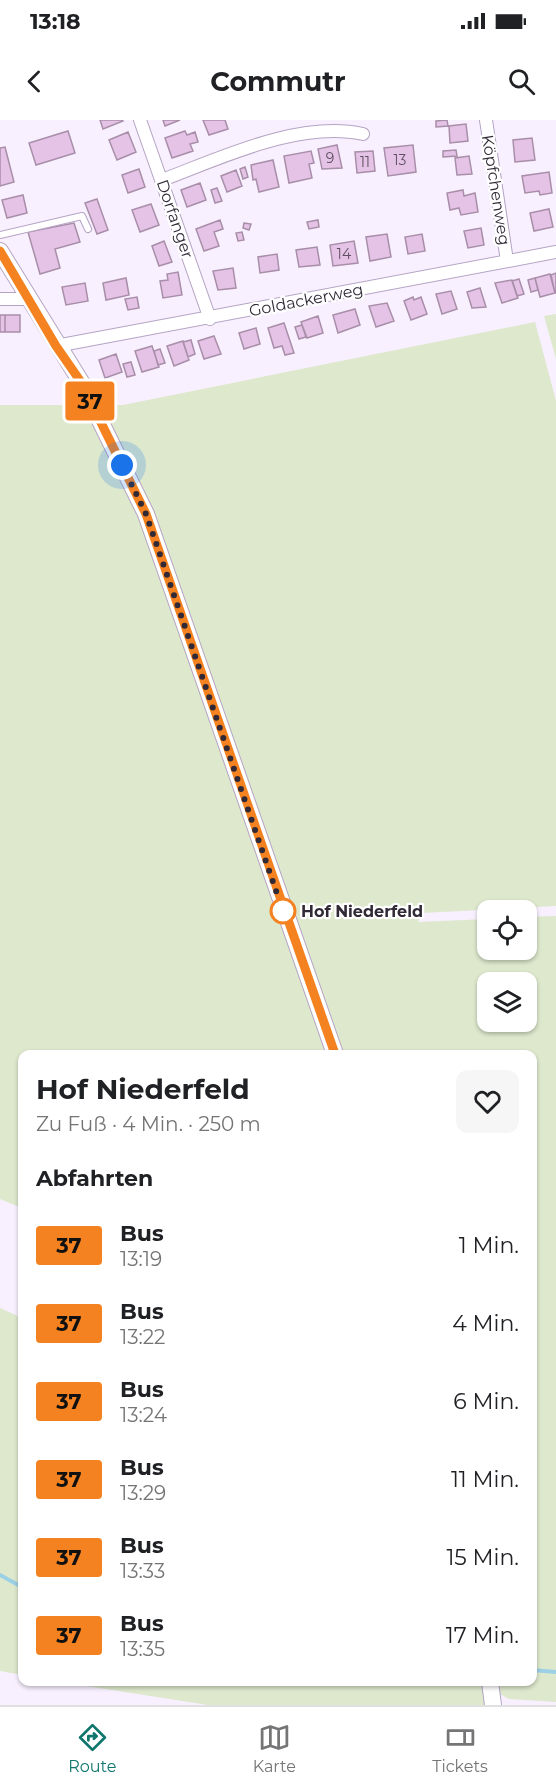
<!DOCTYPE html>
<html lang="de">
<meta charset="utf-8">
<style>
:root{--surface:#fff;--page:#f6f6f6;--text:#202124;--muted:#757577;--line:#e0e0e0;--accent:#0f766e}
body{margin:0;font-family:Montserrat,sans-serif;background:var(--page);color:var(--text);height:100vh;display:flex;flex-direction:column;font-size:22px;white-space:nowrap}
*{box-sizing:border-box;margin:0}
p{font-size:20px;color:var(--muted)}
.icon{flex:none;width:33px;height:33px;fill:none;stroke:currentColor;stroke-width:2;stroke-linecap:round;stroke-linejoin:round}
.map{position:relative;flex:1;overflow:hidden}
.panel{position:absolute;left:18px;top:930px;width:519px;height:636px;display:flex;flex-direction:column;background:var(--surface);border-radius:12px;box-shadow:0 2px 4px #0004}
.panel>*{flex:none}
.badge{padding:0 12px;border-radius:4px;font-size:21px;line-height:39px}
.controls{position:absolute;left:477px;top:780px;display:grid;gap:12px}
.controls a{display:grid;place-items:center;width:60px;height:60px;border-radius:12px;background:var(--surface);box-shadow:0 2px 4px #0004;font-size:30px}
.you{position:absolute;width:30px;height:30px;margin:-15px;border:4px solid #fff;border-radius:50%;background:#1a73e8;box-shadow:0 0 0 9px #1a73e833}
.map>.badge{position:absolute;translate:-50% -50%;box-shadow:0 0 0 3px #fff}
h2{padding:0 18px;font-size:22px;line-height:54px}
.round{display:grid;place-items:center;flex:none;width:63px;height:63px;border-radius:12px;background:var(--page)}
.overview{display:flex;align-items:center;justify-content:space-between;height:102px;padding:0 18px}
h1{font-size:28px;font-weight:700;line-height:45px}
ul{padding:0;list-style:none}
li{display:flex;align-items:center;gap:18px;height:78px;padding:0 18px}
li div{flex:1}
li b{display:block;font-size:22px}
li em{font-style:normal}
li .badge{min-width:66px;font-weight:700;text-align:center}
.status{display:flex;justify-content:space-between;align-items:center;height:42px;padding:0 30px;background:var(--surface);direction:ltr}
.status svg{height:16px;fill:currentColor}
header{display:flex;justify-content:space-between;align-items:center;height:78px;padding:0 18px;background:var(--surface);font-size:27px;font-weight:700}
.menu{display:flex;justify-content:space-around;align-items:center;height:84px;border-top:2px solid var(--line);background:var(--surface);font-size:16px;color:var(--muted)}
.menu a{display:grid;justify-items:center;gap:3px}
.menu .active{color:var(--accent)}
.map>svg:first-child{display:block}
</style>
<div class="status"><b>13:18</b><svg viewBox="0 0 49 12"><path d="M0 12V9h3v3zM5 12V6h3v6zM10 12V3h3v9zM15 12V0h3v12zM26 1h20v11H26zM47 4h2v5h-2z"/></svg></div>
<header><svg class="icon" aria-label="back" viewBox="0 0 24 24"><path d="M15 5l-7 7 7 7"/></svg>Commutr<svg class="icon" aria-label="search" viewBox="0 0 24 24"><circle cx="10" cy="10" r="6"/><path d="M15 15l6 6"/></svg></header>
<div class="map">
<svg width="556" height="1585" viewBox="0 0 556 1585">
<rect width="100%" height="100%" fill="#f8f0fe"/>
<!-- green -->
<path fill="#dde8cd" fill-rule="evenodd" d="M556,194V239L544,196Z
M535,202L556,281V786L422,793L418,802L487,799L488,830H526L527,797L556,796V1582L509,1579L500,1574L499,1562H532V934H22V1088L0,1079V285H123ZM488,862H526V902H488Z
M0,1188L22,1198V1555L0,1551Z
M61,1562H483L486,1585H208Z"/>
<g fill="none" stroke-linecap="round" stroke-linejoin="round">
<!-- stream -->
<path stroke="#9cd0e4" stroke-width="4" d="M0,1455L22,1467
M532,1550L556,1552"/>
</g>
<!-- building -->
<path fill="#e5c3e6" stroke="#a88ea9" stroke-width="1.5" d="M100,0H122L123,1L103,9Z
M163,0H180L165,6Z
M203,0H225L228,9L209,15Z
M447,0L448,6L436,7V1Z
M466,4L468,21L450,23L449,6Z
M68,11L75,33L36,45L29,23Z
M185,11L187,15L195,12L198,22L190,24L193,31L172,38L165,18Z
M128,12L136,32L117,40L109,20Z
M532,18L535,40L515,42L513,20Z
M337,25L342,48L322,49L318,29Z
M413,25L416,52L388,56L384,28Z
M5,27L14,62L0,66V28Z
M456,30L457,36L443,37V31Z
M311,31L314,43L309,44L312,58L289,63L284,36Z
M373,31L375,51L357,53L355,32Z
M469,36L472,54L457,55L455,38Z
M273,40L279,67L259,72L256,59L253,60L251,45Z
M245,47L248,57L243,59L240,49Z
M139,49L145,67L128,73L122,55Z
M236,50L242,66L227,72L221,56Z
M549,52L552,73L540,75L539,71L525,73L522,56Z
M200,63L206,80L187,87L181,70Z
M217,68L222,81L215,83L211,70Z
M463,70L464,76L475,73L478,92L461,95L459,88L450,90L447,73Z
M23,75L27,93L7,98L2,80Z
M97,79L108,110L97,114L85,83Z
M151,84L159,105L140,112L132,90Z
M549,89L553,107L534,111L530,93Z
M220,100L223,109L214,112L219,126L204,131L196,109Z
M318,100L319,107L309,109L307,102Z
M74,103L80,122L55,129L60,148L40,154L28,112Z
M244,103L251,104L249,110L243,108Z
M481,108L484,125L468,128L464,111Z
M242,112L244,120L238,121L236,113Z
M387,114L391,137L370,141L366,117Z
M422,114L425,131L408,134L405,117Z
M164,121L172,142L159,146L152,126Z
M354,121L358,143L333,146L330,125Z
M317,127L320,145L299,147L296,130Z
M277,134L279,150L260,153L258,137Z
M233,148L236,168L218,170L213,151Z
M178,152L182,175L163,178L160,161L168,160L167,154Z
M556,153V173H555L551,155Z
M550,154L555,173L540,177L535,158Z
M126,158L129,175L106,180L103,163Z
M535,158L538,170L531,172L528,160Z
M519,159L524,174L517,176L512,161Z
M512,160L518,178L502,183L495,163Z
M85,163L88,181L66,185L62,167Z
M480,168L486,187L472,188L467,172Z
M451,171L457,189L442,194L436,174Z
M137,177L139,188L128,190L125,179Z
M413,177L414,180L421,177L427,194L411,200L404,181Z
M387,183L394,201L376,207L369,186Z
M355,189L360,205L338,213L333,195Z
M0,195H5V212H0Z
M5,195H20V212H5Z
M318,196L323,213L307,218L301,202Z
M284,203L294,233L285,235L282,226L274,228L268,208Z
M302,205L306,217L299,219L295,207Z
M256,208L260,224L244,229L239,213Z
M214,216L221,234L204,239L198,221Z
M191,220L195,234L188,237L183,222Z
M183,221L189,240L174,246L167,226Z
M152,226L159,247L142,252L135,231Z
M160,229L165,243L158,245L154,231Z
M116,234L122,252L105,258L99,240Z
M131,242L135,255L127,257L123,244Z"/>
<g fill="none" stroke-linecap="round" stroke-linejoin="round">
<defs>
<path id="lane" d="M0,115L82,96L88,109"/>
<path id="street" d="M140,0L210,199
M486,0L507,141
M162,60C221,38 299,0 363,14
M0,179H27
M56,226L556,132"/>
<path id="secondary" d="M0,131L81,262L146,394L335,934
M490,1562L493,1585"/>
</defs>
<!-- lane casing -->
<use href="#lane" stroke="#b5a4c4" stroke-width="8"/>
<!-- street casing -->
<use href="#street" stroke="#b5a4c4" stroke-width="14"/>
<!-- secondary casing -->
<use href="#secondary" stroke="#b5a4c4" stroke-width="18"/>
<!-- lane -->
<use href="#lane" stroke="#fff" stroke-width="6"/>
<!-- street -->
<use href="#street" stroke="#fff" stroke-width="12"/>
<!-- secondary -->
<use href="#secondary" stroke="#fff" stroke-width="16"/>
</g>
<g fill="none" stroke-linecap="round" stroke-linejoin="round">
<defs>
<path id="line" d="M0,131L56,226L81,262L146,394L335,934"/>
</defs>
<!-- line casing -->
<use href="#line" stroke="#fff" stroke-width="14"/>
<!-- line -->
<use href="#line" stroke="#f58220" stroke-width="9"/>
<!-- walk -->
<path stroke="#312a36" stroke-width="6" stroke-dasharray="0 10.8" d="M122,345L146,394L283,791"/>
</g>
<!-- markers -->
<circle fill="#fff" stroke="#f58220" stroke-width="3" cx="283" cy="791" r="12"/>
<g text-anchor="middle" dominant-baseline="central" stroke-width="4.5" stroke-linejoin="round" paint-order="stroke">
<!-- number labels -->
<g font-size="14" fill="#5e5062">
<text x="330" y="38">9</text>
<text x="400" y="40">13</text>
<text x="365" y="42">11</text>
<text x="344" y="134">14</text>
</g>
<!-- street labels -->
<g font-size="16" fill="#312a36" stroke="#fff">
<text transform="translate(496 70) rotate(81)">Köpfchenweg</text>
<text transform="translate(175 99) rotate(71)">Dorfanger</text>
<text transform="translate(306 180) rotate(-11)">Goldackerweg</text>
</g>
<!-- stop labels -->
<g font-size="16" font-weight="bold" fill="#312a36" stroke="#fff" text-anchor="start">
<text x="301" y="791">Hof Niederfeld</text>
</g>
</g>
</svg>
<div class="controls">
<a><svg class="icon" aria-label="locate" viewBox="0 0 24 24"><circle cx="12" cy="12" r="6"/><path d="M12 2v4M12 18v4M2 12h4M18 12h4"/></svg></a>
<a><svg class="icon" aria-label="layers" viewBox="0 0 24 24"><path d="M12 4l9 5-9 5-9-5zM3 14l9 5 9-5"/></svg></a>
</div>
<div class="you" style="left:122px;top:345px"></div>
<b class="badge" style="left:90px;top:281px;background:#f58220;color:#111">37</b>
<section class="panel">
<div class="overview"><div><h1>Hof Niederfeld</h1><p>Zu Fuß · 4 Min. · 250 m</p></div><a class="round"><svg class="icon" aria-label="heart" viewBox="0 0 24 24"><path d="M12 20l-8-8c-3-5 5-10 8-4 3-6 11-1 8 4z"/></svg></a></div>
<h2>Abfahrten</h2>
<ul>
<li><span class="badge" style="background:#f58220;color:#111">37</span><div><b>Bus</b><p>13:19</p></div><em>1 Min.</em></li>
<li><span class="badge" style="background:#f58220;color:#111">37</span><div><b>Bus</b><p>13:22</p></div><em>4 Min.</em></li>
<li><span class="badge" style="background:#f58220;color:#111">37</span><div><b>Bus</b><p>13:24</p></div><em>6 Min.</em></li>
<li><span class="badge" style="background:#f58220;color:#111">37</span><div><b>Bus</b><p>13:29</p></div><em>11 Min.</em></li>
<li><span class="badge" style="background:#f58220;color:#111">37</span><div><b>Bus</b><p>13:33</p></div><em>15 Min.</em></li>
<li><span class="badge" style="background:#f58220;color:#111">37</span><div><b>Bus</b><p>13:35</p></div><em>17 Min.</em></li>
</ul>
</section>
</div>
<nav class="menu">
<a class="active"><svg class="icon" aria-label="directions" viewBox="0 0 24 24"><path d="M12 3l9 9-9 9-9-9zM9 14v-3h6M13 9l2 2-2 2"/></svg>Route</a>
<a><svg class="icon" aria-label="map" viewBox="0 0 24 24"><path d="M3 6l6-2 6 2 6-2v14l-6 2-6-2-6 2zM9 4v14M15 6v14"/></svg>Karte</a>
<a><svg class="icon" aria-label="tickets" viewBox="0 0 24 24"><path d="M3 7h18v10H3zM15 7v10"/></svg>Tickets</a>
</nav>
